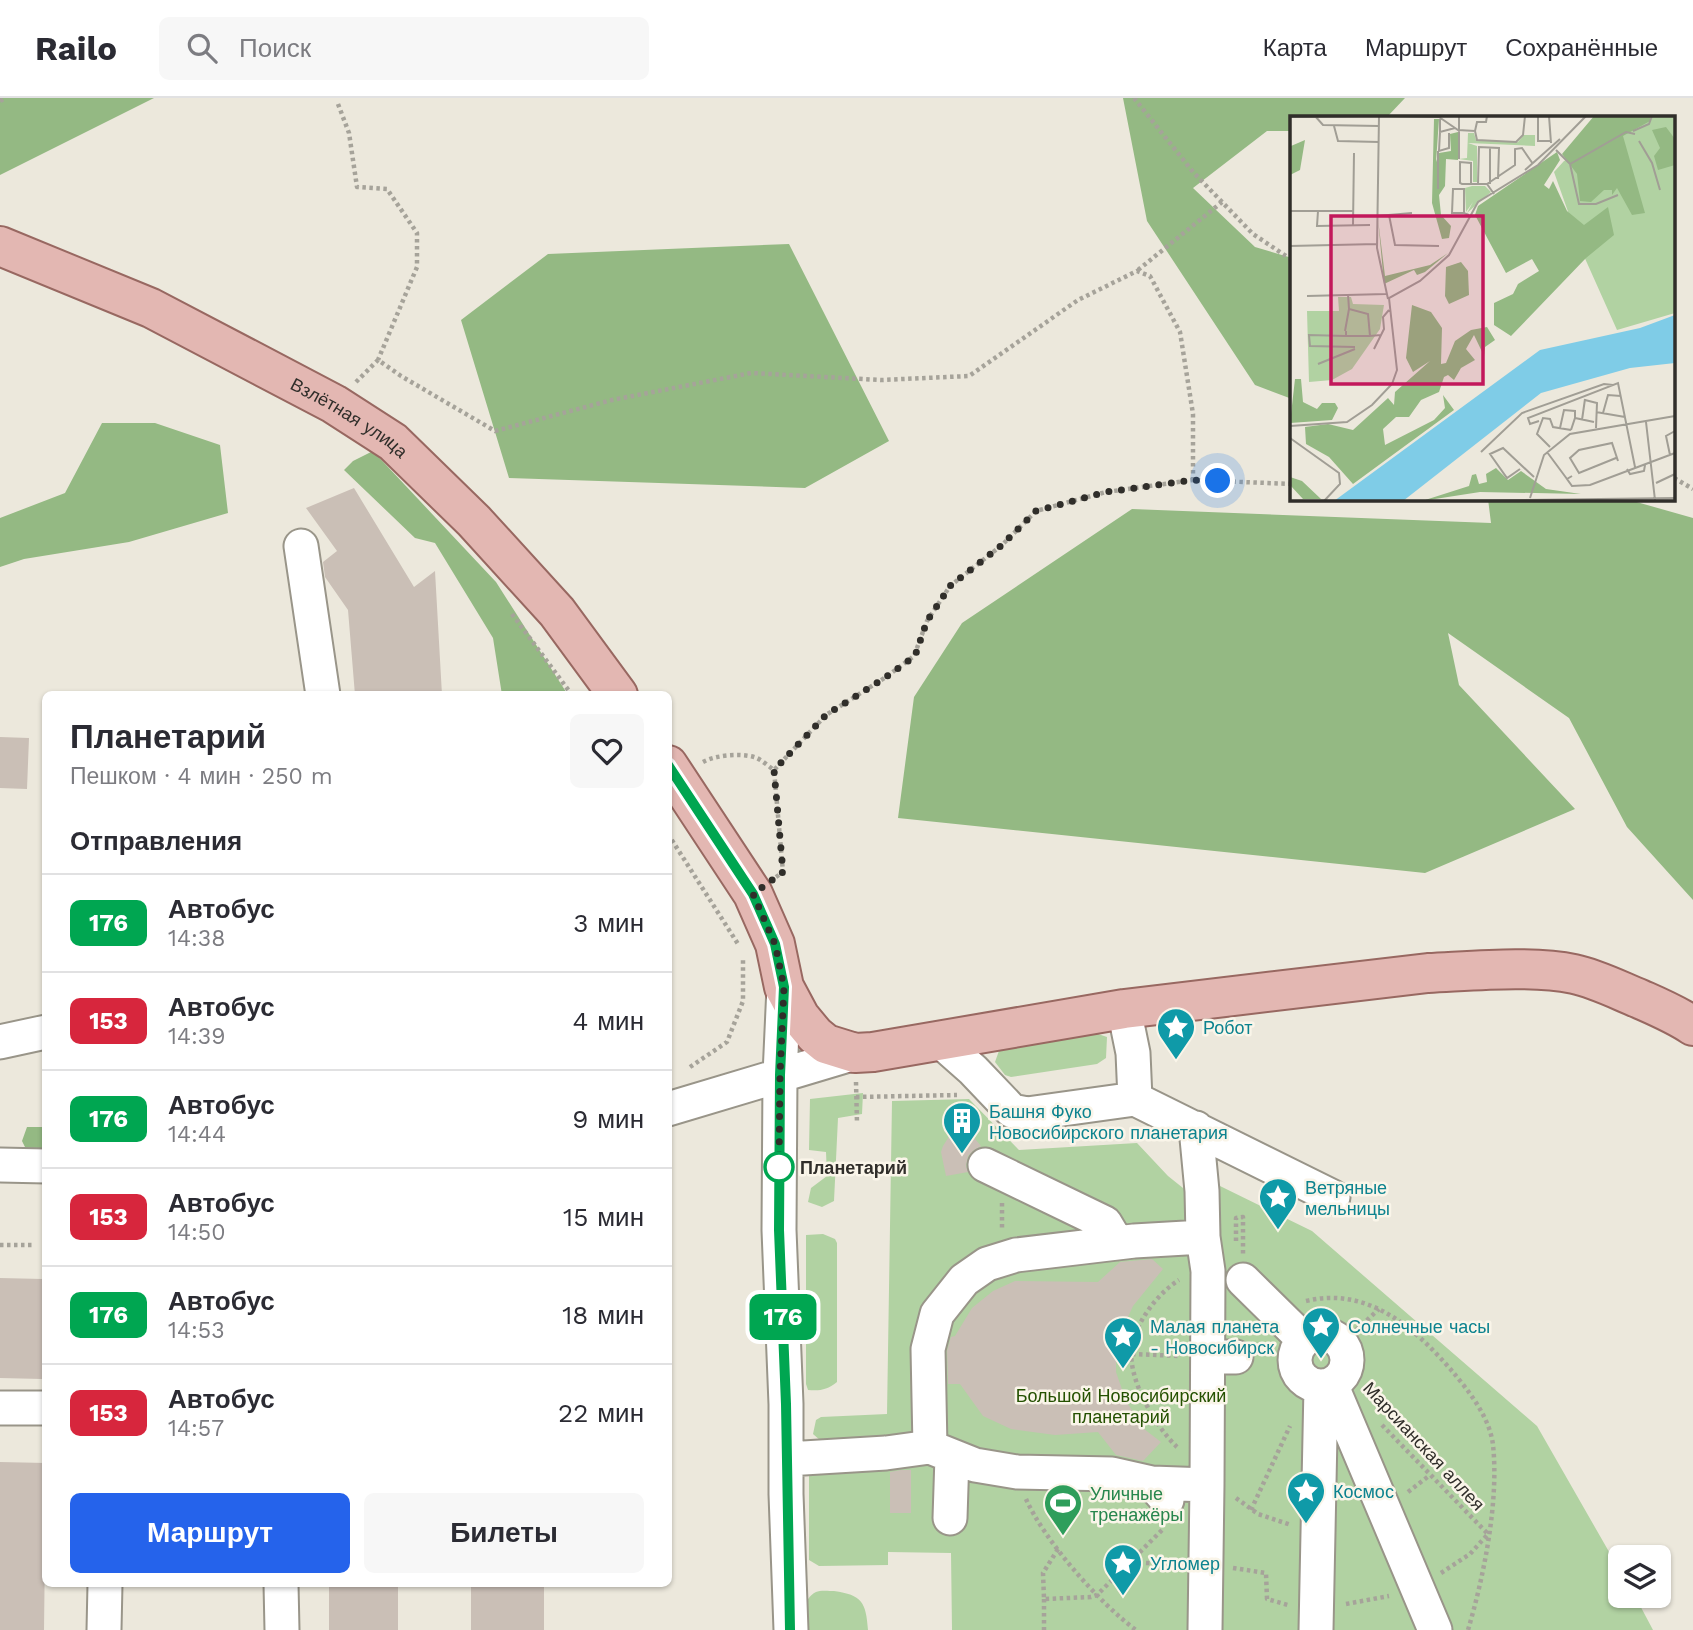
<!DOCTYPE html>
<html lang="ru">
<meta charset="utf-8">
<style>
:root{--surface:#fff;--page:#f7f7f7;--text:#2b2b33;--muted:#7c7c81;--line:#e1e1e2;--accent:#2563eb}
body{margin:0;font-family:"Work Sans",sans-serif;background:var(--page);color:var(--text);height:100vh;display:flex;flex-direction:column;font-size:26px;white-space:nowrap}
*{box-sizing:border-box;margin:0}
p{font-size:23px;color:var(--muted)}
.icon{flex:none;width:38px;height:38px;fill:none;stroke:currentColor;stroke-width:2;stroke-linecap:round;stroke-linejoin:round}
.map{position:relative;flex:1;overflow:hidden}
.drawer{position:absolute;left:42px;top:593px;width:630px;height:896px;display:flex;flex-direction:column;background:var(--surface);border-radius:10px;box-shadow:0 2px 5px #0004}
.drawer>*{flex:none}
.badge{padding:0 14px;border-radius:10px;font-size:24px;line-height:46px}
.fabs{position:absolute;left:1608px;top:1447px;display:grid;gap:14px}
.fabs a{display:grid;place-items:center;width:63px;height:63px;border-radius:10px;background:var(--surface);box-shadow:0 2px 5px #0004;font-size:35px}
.you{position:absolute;width:35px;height:35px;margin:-18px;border:5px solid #fff;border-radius:50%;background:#1a73e8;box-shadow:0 0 0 10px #1a73e833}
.map>.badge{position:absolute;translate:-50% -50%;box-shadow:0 0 0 4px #fff}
h2{padding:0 28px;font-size:26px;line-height:63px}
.round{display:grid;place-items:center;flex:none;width:74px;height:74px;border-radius:10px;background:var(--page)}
.head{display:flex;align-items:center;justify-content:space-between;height:119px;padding:0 28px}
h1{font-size:33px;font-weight:600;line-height:52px}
.primary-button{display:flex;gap:14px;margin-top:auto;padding:14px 28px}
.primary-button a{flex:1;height:80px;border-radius:10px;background:var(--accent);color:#fff;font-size:28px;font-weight:600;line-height:80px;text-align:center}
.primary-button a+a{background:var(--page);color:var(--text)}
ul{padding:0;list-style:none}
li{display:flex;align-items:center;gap:21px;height:98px;padding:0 28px;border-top:2px solid var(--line)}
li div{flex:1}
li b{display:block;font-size:26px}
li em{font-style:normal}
li .badge{min-width:77px;font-weight:700;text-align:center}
header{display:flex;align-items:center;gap:42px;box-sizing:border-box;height:98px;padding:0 35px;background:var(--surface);border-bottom:2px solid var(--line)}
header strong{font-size:33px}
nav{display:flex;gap:38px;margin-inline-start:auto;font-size:24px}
.search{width:490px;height:63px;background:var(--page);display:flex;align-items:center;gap:18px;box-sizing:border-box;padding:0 24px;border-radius:10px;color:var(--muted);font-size:26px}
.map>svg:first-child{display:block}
</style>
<header>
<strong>Railo</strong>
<div class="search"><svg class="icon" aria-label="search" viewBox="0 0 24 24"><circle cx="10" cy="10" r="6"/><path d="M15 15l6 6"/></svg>Поиск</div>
<nav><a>Карта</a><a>Маршрут</a><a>Сохранённые</a></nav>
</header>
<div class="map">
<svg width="1693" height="1532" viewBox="0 0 1693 1532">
<rect width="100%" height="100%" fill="#ece8dc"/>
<!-- green -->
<path fill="#b1d2a2" d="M1095,935L1107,939L1106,960L1097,966L1011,979L1005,977L995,964L1000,950Z
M863,995L862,1016L838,1020L834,1103L822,1109L808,1104L811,1090L827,1078L826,1054L809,1052L810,1001Z
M969,1001L1019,1052L1137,1045L1168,1078L1188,1094L1220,1088L1312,1133L1537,1328L1620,1473V1498H1635L1653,1532H952L951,1455L888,1454V1467L819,1468L809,1462V1376L821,1343L813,1336L816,1322L821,1319L887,1316L892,1003Z
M823,1136L835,1141L837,1145V1284C827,1292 820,1293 808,1292L806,1286V1137Z
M834,1493C862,1497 866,1504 868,1532H801C801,1521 803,1500 816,1494C820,1492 829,1493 834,1493Z"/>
<!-- forest -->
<path fill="#94b983" d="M0,0H154L0,77Z
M1123,0H1405L1387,19H1292V33H1267L1193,90L1255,149L1292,160V301L1255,287L1147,123Z
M789,146L889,343L805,390L509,380L461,222L548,156Z
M102,325H155L220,347L228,415L129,444L24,461L0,469V420L65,395Z
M373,353L496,484L568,597H502L493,540L435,445L415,440L344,372L353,363Z
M1488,401H1626L1693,420V802L1627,729L1569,620L1448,535L1459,587L1575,711L1425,775L898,720L914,599L962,525L1132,411L1491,425Z
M27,1029H45V1058L29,1057L22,1043Z"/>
<!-- building -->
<path fill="#cabfb6" d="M354,390L414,489L435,473L442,597H355L348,512L325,479L323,464L337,453L306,410Z
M0,639L29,640L27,691L0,690Z
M956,1034L970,1035L981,1048L974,1052L968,1058L966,1068L968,1074L946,1078L941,1054L943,1048L950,1037Z
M1152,1161L1163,1171L1133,1208L1118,1241L1116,1256V1274L1126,1303L1144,1331L1161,1344L1143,1363L1116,1357L1098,1334L1055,1337L1011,1331L983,1318L960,1286H948L947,1253L951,1239L955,1238L972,1210L993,1193L1015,1183L1098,1184L1120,1164Z
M0,1180L43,1181L42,1281L0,1280Z
M0,1364L46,1365L44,1532H0Z
M901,1372H911V1415H890V1374Z
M329,1486H398V1532H329Z
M471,1486H544V1532H471Z"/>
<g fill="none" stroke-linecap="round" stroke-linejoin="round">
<defs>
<path id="minor" d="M301,448L323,597
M784,889L780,977L779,1132L786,1306V1396L791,1532
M1124,911L1133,955L1135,1001
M939,942L973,972L1012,1013L1027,1016L1135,1001L1333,1099
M0,944L46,934
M668,1011L855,955
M0,1067L46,1068
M985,1067L1105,1125L1117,1145
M1243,1182L1304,1242
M1295 1262a26 26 0 1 1 52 0a26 26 0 1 1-52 0Z
M1208,1259H1236
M1331,1286L1435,1532
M0,1310H46
M930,1349L975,1367L1017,1374L1112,1376L1152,1385L1167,1402
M787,1361L886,1355L930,1349L928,1251L937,1216L964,1182L987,1166L1016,1157L1134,1143L1203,1139L1202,1093L1196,1030
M1152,1385L1207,1387L1208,1173L1203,1139
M950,1420L952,1358
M281,1486L282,1532
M104,1532L105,1486
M1205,1532L1207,1387
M1316,1532L1321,1288"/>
<g id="major">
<path id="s1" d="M0,148L151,210L334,306L393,344L474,423L557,514L618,597"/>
<path d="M668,667L753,796L775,846L784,889L800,919L815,937L826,946L855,955L873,954L1124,911L1428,875C1472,873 1531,867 1574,876C1597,881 1618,892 1640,901C1658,909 1677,917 1693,928"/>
</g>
</defs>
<!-- minor casing -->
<use href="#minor" stroke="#999589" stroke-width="37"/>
<!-- major casing -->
<use href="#major" stroke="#986861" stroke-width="42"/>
<!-- path -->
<path stroke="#a6a39a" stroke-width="4.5" stroke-dasharray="3.5 3.5" stroke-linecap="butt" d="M1134,0L1193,74L1253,136L1292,162
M0,3L5,0
M338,6L349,35L357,89L387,91L417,135V169L378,262
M1138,172L1222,104
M356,284L378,262L401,278L495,333L612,302L751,275L881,282L969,278L1078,202L1137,173L1150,178L1180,234L1193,316V382
M1674,380L1693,391
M512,516L572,597
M703,664C716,657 740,655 754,659C761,661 768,668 774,672
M668,736L738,846
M776,779L783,774L774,672L826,617L886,579L914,558L927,523L950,488L1002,447L1036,413L1106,394L1193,382L1292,386
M690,969L727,944L743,903V860
M856,984L857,1025
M856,999L957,997
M1002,1105V1131
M1236,1143V1120L1243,1119V1156
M0,1147H32
M1306,1203C1368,1188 1415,1230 1452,1273C1469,1293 1490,1320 1493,1347C1499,1403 1484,1478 1468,1532
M1341,1246L1379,1211
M1132,1256L1180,1258
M1382,1327L1488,1436
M1177,1349C1155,1328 1126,1279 1132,1247C1137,1223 1158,1195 1179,1182
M1408,1394L1430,1377
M1236,1400L1258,1416L1291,1427
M1026,1401C1044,1442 1099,1505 1136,1532
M1251,1412L1290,1328
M1058,1451L1043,1475L1044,1501L1091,1499L1097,1497L1164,1430
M1132,1464L1179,1467
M1233,1470L1266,1475L1267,1501L1288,1507
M1441,1475L1470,1456L1488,1436
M1044,1501V1532
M1346,1506L1389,1498"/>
<!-- minor -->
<use href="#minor" stroke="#fff" stroke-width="33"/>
<!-- major -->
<use href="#major" stroke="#e3b7b2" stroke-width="38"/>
</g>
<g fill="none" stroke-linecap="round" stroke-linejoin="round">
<defs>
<path id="line" d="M668,667L753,796L775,846L784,889L780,977L779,1132L786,1306L790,1532"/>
</defs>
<!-- line casing -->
<use href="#line" stroke="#fff" stroke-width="16"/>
<!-- line -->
<use href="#line" stroke="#00a651" stroke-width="10"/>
<!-- walk -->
<path stroke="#302e2a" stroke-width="7" stroke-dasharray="0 12.6" d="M779,1069L780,977L784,889L775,846L753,796L783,774L774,672L826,617L886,579L915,558L927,523L950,488L1002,447L1036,413L1106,394L1193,382L1218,383"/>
</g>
<!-- icons -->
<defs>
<symbol id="sight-pin" viewBox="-11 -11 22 30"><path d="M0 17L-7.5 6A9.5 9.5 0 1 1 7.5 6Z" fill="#0f9aa8" stroke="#faf5e9"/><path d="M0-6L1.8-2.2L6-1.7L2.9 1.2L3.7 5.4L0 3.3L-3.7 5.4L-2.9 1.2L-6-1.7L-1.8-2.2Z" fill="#fff"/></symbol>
<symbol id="building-pin" viewBox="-11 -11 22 30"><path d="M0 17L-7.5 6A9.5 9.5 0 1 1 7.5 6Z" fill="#0f9aa8" stroke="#faf5e9"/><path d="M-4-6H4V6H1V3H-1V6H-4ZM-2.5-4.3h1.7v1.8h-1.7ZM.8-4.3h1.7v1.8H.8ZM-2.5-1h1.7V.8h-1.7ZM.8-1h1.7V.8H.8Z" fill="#fff"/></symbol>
<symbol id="stadium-pin" viewBox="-11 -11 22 30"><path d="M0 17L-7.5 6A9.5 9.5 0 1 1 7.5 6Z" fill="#2e9e5b" stroke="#faf5e9"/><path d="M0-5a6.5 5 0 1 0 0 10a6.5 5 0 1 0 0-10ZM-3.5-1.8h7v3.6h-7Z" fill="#fff"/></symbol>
</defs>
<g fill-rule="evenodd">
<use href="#sight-pin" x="1154" y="907" width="44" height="60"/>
<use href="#building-pin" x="940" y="1001" width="44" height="60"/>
<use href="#sight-pin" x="1256" y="1077" width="44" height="60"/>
<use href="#sight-pin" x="1299" y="1206" width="44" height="60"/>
<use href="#sight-pin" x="1101" y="1216" width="44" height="60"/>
<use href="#sight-pin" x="1284" y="1371" width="44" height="60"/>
<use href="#stadium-pin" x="1041" y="1383" width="44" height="60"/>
<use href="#sight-pin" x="1101" y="1443" width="44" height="60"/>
</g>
<!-- markers -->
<circle fill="#fff" stroke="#00a651" stroke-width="3.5" cx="779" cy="1069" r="14"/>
<g text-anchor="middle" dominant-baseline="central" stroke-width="5" stroke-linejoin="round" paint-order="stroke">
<!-- street labels -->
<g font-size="18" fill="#302e2a" stroke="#faf5e9">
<text stroke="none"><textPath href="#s1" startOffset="390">Взлётная улица</textPath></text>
<text transform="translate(1424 1348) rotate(47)">Марсианская аллея</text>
</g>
<!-- culture labels -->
<g font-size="18" fill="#0d838f" stroke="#faf5e9" text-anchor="start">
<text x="1203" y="929">Робот</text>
<text x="989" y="1013">Башня Фуко<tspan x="989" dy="21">Новосибирского планетария</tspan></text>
<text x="1305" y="1089">Ветряные<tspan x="1305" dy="21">мельницы</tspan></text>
<text x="1150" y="1228">Малая планета<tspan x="1150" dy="21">- Новосибирск</tspan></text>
<text x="1348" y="1228">Солнечные часы</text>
<text x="1333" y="1393">Космос</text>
<text x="1150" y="1465">Угломер</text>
</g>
<!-- stop labels -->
<g font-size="18" font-weight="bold" fill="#302e2a" stroke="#faf5e9" text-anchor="start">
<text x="800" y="1069">Планетарий</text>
</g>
<!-- park labels -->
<g font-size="18" fill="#245101" stroke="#faf5e9">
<text x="1121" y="1297">Большой Новосибирский<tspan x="1121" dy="21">планетарий</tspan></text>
</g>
<!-- leisure labels -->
<g font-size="18" fill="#27864d" stroke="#faf5e9" text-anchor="start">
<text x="1090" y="1395">Уличные<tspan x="1090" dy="21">тренажёры</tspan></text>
</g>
</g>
<!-- overview -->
<g transform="translate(1290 18)">
<rect width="385" height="385" fill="#ece8dc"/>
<path d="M359,0H385V197L327,214L293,138L264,56L274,45ZM178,17H184L186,24L228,26L234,19H245V30L178,27L187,30V66H183V45L169,43L177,42ZM182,70H195L201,76L177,97L183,86L176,96L175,72ZM48,181H61L63,188L94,189L90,213L62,253L42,264L19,266L17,195H49Z" fill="#b1d2a2"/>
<path d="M304,0H360V5L333,20L355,97L342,99L327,72L322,79V74H314L301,86L290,85L287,58L272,38ZM144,3H149L146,46L149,37L161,35L160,18L168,16V44L156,43L155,70L149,79L151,99L161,110L159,122L152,123L142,87ZM376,11L385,23V49L368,54L364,40L370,32L362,14ZM15,24L10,54L0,59L1,30ZM267,36L270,44L254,69L259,73L263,65L277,95L294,109L318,91L324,119L296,142L221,220L204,209V187L223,178L228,168L249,155L242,143L216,157L185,99L188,90ZM88,103L95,160L140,149L158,137L135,156L127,159L124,154L94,168ZM171,146L178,155L179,179L159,188L155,180L156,151ZM122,189L141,196L152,212L151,248L156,247L165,225L181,214L197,211L205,224L195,231L194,240L184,219L176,233L185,244L171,252L164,264L158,259L154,261L149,276L131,284L119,301H106L93,313L95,329L144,304L155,292L153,279L164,294L63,368L39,341L16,328L15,311L38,308L63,314L98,282L104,289L105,276L140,245L123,256L116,242ZM5,263H11L13,286L27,293L32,287H45L48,292L42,304L0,307ZM206,352L218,364L231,355L256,373L291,378L190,376L132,385L179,370L182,359L186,358L189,368L197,366L196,358ZM0,361L12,365L31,383H13L0,369Z" fill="#94b983"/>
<path d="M385,199V247L340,252L251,277L113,385H44L250,234L350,212Z" fill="#7fcce7"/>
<path fill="none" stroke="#a19e95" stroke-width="2" d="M25,0L33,9L89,10M89,0L87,132L98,183M101,0L149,1M248,0V25H260M259,0L261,27M0,1L72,0M149,1L168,14L185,15L187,6H196L197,0M150,3V16L165,12M44,10L48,25L89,26M185,15L187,24L226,26L233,19L235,0M343,15L359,8L362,0M150,16L149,35L159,32V17M349,25L362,47L370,74M200,31V68M266,34L280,48L336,16L345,18M169,43V0M280,48L289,88H306L328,79M235,54L270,23M181,68V47L170,46V67L172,68H197L204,78M188,68L189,31L209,32L208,63M197,68L225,49V33L232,32L243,48M148,73V35M0,95H63M28,95L27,110L80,109M174,97H162L163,73H174V97L179,99M99,99L105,129L149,130M87,100L122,97M63,109L64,37M0,130L87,128M58,178L59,193L78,198L80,220L91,219M17,180L96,178M55,215L59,193M56,215V220H80M56,220L19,219L20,230L65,231M84,233L94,213L93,201L99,194M28,248L65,233M295,284L307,287L306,312M306,296L335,301M313,297L318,279L331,280M292,304L295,283M249,305L240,308L238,302L328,267L345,351M356,306L365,384M0,310L57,306L82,289L102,268L107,254L99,182L130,165L159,139L188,86L248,49L296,0M270,312L274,294L285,295V302M281,314L285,302L304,306M0,322L49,357L50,368L34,385M260,331L247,318L253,302L260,303L263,311L281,314M191,336L232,297L314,268L323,269M257,336L277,363M380,339L376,320L385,315M326,342L289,357L280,342L289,334L322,327L328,345M230,353L217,362L200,338L213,332L244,361M337,353L340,358L354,355L355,349M282,360L277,363L282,370L300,369L385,337M366,367L385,358M240,382L254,339L280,318L385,300M159,385L385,382"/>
<path fill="#c2185b" fill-opacity="0.15" stroke="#c2185b" stroke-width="3.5" d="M41,100H193V268H41Z"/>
<rect width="385" height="385" fill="none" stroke="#302e2a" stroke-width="3.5"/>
</g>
</svg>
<div class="fabs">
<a><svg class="icon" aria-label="layers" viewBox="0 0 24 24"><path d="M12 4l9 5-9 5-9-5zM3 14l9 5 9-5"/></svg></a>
</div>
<div class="you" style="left:1218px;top:383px"></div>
<b class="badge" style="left:783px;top:1219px;background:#00a651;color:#fff">176</b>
<section class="drawer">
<div class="head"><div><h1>Планетарий</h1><p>Пешком · 4 мин · 250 m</p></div><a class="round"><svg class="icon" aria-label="heart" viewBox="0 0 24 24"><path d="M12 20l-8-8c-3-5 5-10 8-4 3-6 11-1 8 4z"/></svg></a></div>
<h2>Отправления</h2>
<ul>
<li><span class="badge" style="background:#00a651;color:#fff">176</span><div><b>Автобус</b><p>14:38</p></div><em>3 мин</em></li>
<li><span class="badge" style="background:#d7263d;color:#fff">153</span><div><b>Автобус</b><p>14:39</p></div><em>4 мин</em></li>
<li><span class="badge" style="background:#00a651;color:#fff">176</span><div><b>Автобус</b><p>14:44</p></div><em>9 мин</em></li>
<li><span class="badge" style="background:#d7263d;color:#fff">153</span><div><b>Автобус</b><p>14:50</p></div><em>15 мин</em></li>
<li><span class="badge" style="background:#00a651;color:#fff">176</span><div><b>Автобус</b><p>14:53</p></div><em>18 мин</em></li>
<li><span class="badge" style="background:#d7263d;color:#fff">153</span><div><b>Автобус</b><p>14:57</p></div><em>22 мин</em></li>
</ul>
<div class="primary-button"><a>Маршрут</a><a>Билеты</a></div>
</section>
</div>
